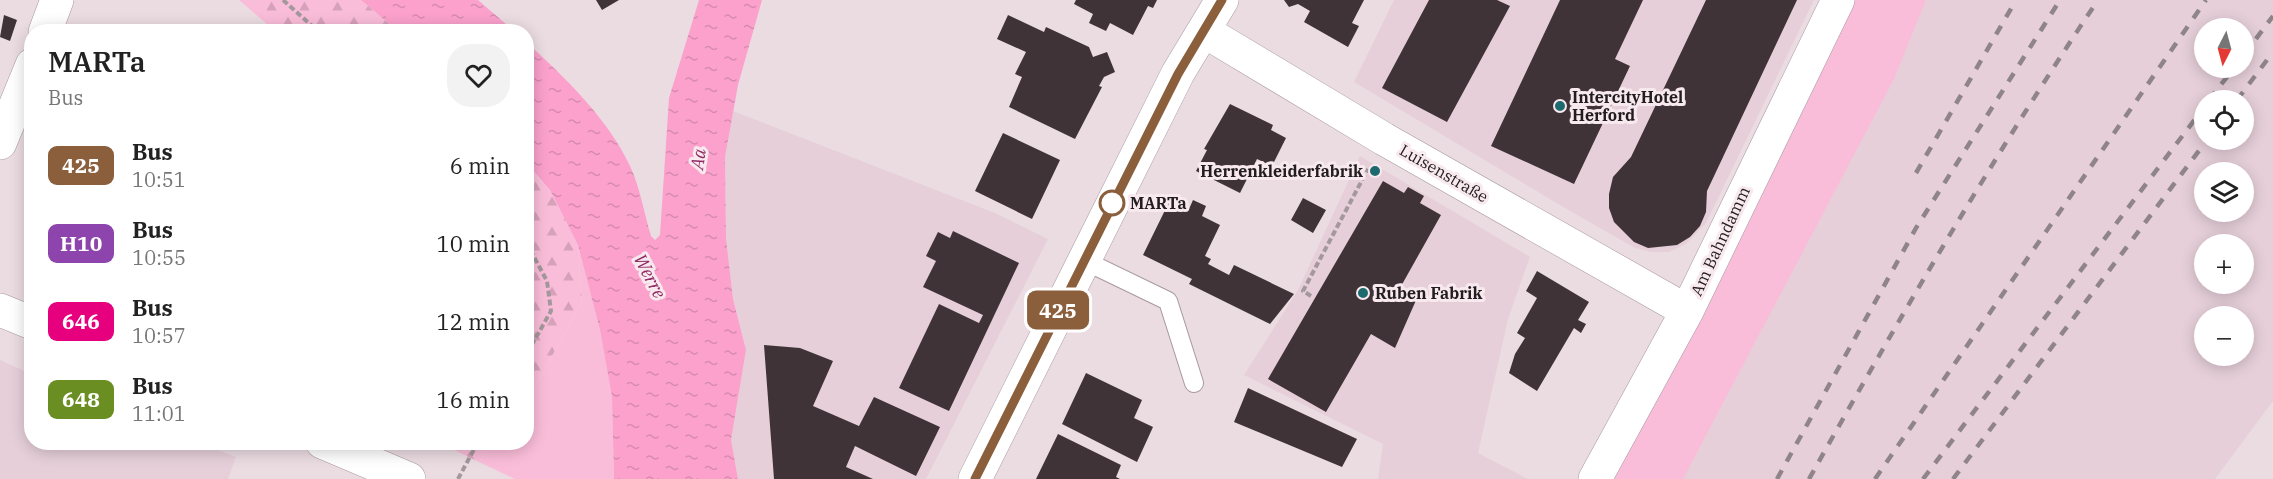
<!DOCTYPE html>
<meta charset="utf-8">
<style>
:root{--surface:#fff;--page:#f2f2f2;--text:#222;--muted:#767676}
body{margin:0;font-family:"IBM Plex Serif",serif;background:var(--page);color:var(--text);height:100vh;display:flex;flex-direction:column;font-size:22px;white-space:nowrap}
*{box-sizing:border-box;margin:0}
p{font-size:20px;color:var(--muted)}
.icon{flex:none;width:33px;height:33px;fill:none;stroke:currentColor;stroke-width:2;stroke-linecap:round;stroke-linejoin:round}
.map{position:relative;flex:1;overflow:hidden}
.panel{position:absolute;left:24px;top:24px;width:510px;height:426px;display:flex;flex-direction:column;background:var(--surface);border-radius:24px;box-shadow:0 3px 15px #0003}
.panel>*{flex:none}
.badge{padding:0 12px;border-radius:9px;font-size:21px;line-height:39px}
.needle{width:39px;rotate:186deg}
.controls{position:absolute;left:2194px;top:18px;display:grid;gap:12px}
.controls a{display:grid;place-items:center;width:60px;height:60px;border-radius:50%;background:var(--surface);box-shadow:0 3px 15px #0003;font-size:30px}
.map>.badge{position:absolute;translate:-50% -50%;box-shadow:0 0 0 3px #fff}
.round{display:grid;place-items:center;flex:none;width:63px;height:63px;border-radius:24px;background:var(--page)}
.headline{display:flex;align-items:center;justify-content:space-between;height:102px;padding:0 24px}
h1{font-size:28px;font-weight:600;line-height:45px}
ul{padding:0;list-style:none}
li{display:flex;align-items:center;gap:18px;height:78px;padding:0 24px}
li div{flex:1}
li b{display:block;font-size:22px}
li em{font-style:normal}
li .badge{min-width:66px;font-weight:700;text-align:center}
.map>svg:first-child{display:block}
</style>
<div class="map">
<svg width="2273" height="479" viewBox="0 0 2273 479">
<defs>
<pattern id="forest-firs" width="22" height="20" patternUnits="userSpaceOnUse" patternTransform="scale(1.5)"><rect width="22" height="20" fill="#fabdd9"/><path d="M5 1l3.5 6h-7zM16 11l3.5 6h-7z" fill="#d6a2ba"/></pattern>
<pattern id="water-ripples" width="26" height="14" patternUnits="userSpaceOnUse" patternTransform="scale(1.5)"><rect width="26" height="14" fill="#fba1cc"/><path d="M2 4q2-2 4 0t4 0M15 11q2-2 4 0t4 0" fill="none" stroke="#d78aaf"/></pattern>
</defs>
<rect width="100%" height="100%" fill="#ebdce2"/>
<!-- built -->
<path fill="#e6cfd9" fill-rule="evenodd" d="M1394,0H1814L1706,223L1686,244L1669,252H1651L1635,248L1570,211L1354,82Z
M1864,0H2273V401L2215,479H1623ZM2205,28H2244V68H2205ZM2205,100H2244V140H2205ZM2205,172H2244V212H2205ZM2205,244H2244V284H2205ZM2205,316H2244V356H2205Z
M733,111L995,213L1048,239L926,479H738L731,440L746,350L733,299L726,238L725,157Z
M1360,156L1530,257L1508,319L1478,453L1528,479H1378L1383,444L1244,375L1298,290Z
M0,360L31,374L32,442L200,443L236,457L228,479H0Z"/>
<!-- grass -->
<path fill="#fabdd9" d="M1853,0H1926L1894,79L1683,479H1608Z
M578,245L600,330L612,397L614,479H515L479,462L494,443L526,442L527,401L582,302Z"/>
<!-- forest -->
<path fill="url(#forest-firs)" d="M239,0H361L398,31H275Z
M526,164L550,190L578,245L582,302L527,401Z
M440,443H494L479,462Z"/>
<!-- water -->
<path fill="url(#water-ripples)" d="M361,0H478L514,31H398Z
M699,0H762L738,85L725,157L726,238L733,299L746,350L731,440L738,479H614L612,397L600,330L578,245L550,190L527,164V43C565,77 608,119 630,166C640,187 644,213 651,236L655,240L660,235L669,98Z"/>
<!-- building -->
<path fill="#3f3338" d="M596,0H619L602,10Z
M1076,0H1157L1153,8L1148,6L1133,35L1110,23L1106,31L1089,23L1093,14L1074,4Z
M1284,0H1364L1352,23L1359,26L1348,47L1304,22L1310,11L1298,4L1289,7Z
M1429,0H1497L1510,6L1447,122L1382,88Z
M1560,0H1643L1615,59L1630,66L1574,184L1491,146Z
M1706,0H1797L1707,191L1706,212L1700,226L1690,237L1677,245L1648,248L1634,242L1614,222L1609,208V194L1613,177L1631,157Z
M4,15L17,20L10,41L0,37Z
M1008,15L1044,32L1046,27L1089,47L1093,57L1107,52L1115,72L1104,77L1099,86L1102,87L1075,139L1009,107L1022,77L1015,74L1026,52L997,39Z
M1230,104L1273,125L1271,130L1286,138L1272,166L1257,159L1240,193L1196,171L1207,150L1204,149Z
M1003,133L1060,160L1032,219L975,191Z
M1383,181L1404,193L1408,187L1424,196L1420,203L1441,215L1400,288L1417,298L1395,348L1371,334L1326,412L1268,379Z
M1303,198L1326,210L1313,233L1291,220Z
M1170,200L1189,209L1193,200L1206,206L1202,216L1220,225L1205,256L1211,259L1208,264L1229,275L1234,265L1294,294L1270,324L1189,284L1192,279L1143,255Z
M953,231L1019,263L949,411L899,388L939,304L979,323L983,315L923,287L936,261L926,256L938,232L950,238Z
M1537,271L1589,302L1578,320L1586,324L1581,333L1574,328L1537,391L1509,373L1515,354L1525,338L1517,333L1537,298L1526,291Z
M764,345L800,348L833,361L813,406L859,426L874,397L940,427L916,476L855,446L846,467L873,479H774Z
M1086,373L1142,400L1134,418L1153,427L1137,462L1062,424Z
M1248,388L1357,439L1342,467L1234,422Z
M1058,434L1121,465L1116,477L1120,479H1036Z"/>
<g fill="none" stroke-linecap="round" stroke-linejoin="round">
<defs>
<path id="service" d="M1083,260L1168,301L1194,383"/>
<path id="minor" d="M1204,31L1384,139L1687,311
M45,32L57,0
M0,143L32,65
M1595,479L1687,311L1838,0"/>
<path id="tertiary" d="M0,310L32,323
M322,442L409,479
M975,479L1178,73L1222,0"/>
</defs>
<!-- service casing -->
<use href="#service" stroke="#a899a0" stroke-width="20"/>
<!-- minor casing -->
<use href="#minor" stroke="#a899a0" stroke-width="34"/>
<!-- tertiary casing -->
<use href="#tertiary" stroke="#a899a0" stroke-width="34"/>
<!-- path -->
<path stroke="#a3989c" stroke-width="4" stroke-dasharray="6 3" stroke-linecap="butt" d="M283,0L319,32
M526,242L547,281L551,311L526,355
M1311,296L1303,291L1368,169
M458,479L478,442"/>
<!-- service -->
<use href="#service" stroke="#fff" stroke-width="18"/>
<!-- minor -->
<use href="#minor" stroke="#fff" stroke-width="33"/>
<!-- tertiary -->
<use href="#tertiary" stroke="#fff" stroke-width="33"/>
<!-- rail -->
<path stroke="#8f8589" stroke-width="4.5" stroke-dasharray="10 10" stroke-linecap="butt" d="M2244,55L2273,16
M2209,100L2234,68
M2237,100L2273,52
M1916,173L2016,0
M1777,479L1916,228L2060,0
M1809,479C1900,317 1994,155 2098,0
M1875,479L2206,0
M1923,479L2205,106
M1953,479L2207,140"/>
</g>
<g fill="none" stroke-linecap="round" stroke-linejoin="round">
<defs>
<path id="line" d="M975,479L1178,74L1222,0"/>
</defs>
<!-- line casing -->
<use href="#line" stroke="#fff" stroke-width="14"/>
<!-- line -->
<use href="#line" stroke="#8b5e3c" stroke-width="9"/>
</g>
<!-- markers -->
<g fill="#1d6a6e" stroke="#f8e9ef" stroke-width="2">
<circle cx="1560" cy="106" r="6"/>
<circle cx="1375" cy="171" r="6"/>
<circle cx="1363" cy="293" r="6"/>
</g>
<circle fill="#fff" stroke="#8b5e3c" stroke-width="3" cx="1112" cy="203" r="12"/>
<g text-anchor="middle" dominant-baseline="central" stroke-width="6" stroke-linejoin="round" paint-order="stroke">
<!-- poi labels -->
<g font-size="16" font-weight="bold" fill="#221d1f" stroke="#f8e9ef" text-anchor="start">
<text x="1572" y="97">IntercityHotel<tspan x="1572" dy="18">Herford</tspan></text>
<text x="1363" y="171" text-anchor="end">Herrenkleiderfabrik</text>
<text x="1375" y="293">Ruben Fabrik</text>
</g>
<!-- street labels -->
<g font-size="16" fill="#221d1f" stroke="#f8e9ef">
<text transform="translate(1444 173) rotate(30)">Luisenstraße</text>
<text transform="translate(1720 241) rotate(-65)">Am Bahndamm</text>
</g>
<!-- stop labels -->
<g font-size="16" font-weight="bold" fill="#221d1f" stroke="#f8e9ef" text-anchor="start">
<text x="1130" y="203">MARTa</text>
</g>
<!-- water labels -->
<g font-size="18" font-style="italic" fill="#902a64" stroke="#f8e9ef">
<text transform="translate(698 159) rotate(-82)">Aa</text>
<text transform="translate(650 276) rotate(62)">Werre</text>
</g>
</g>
</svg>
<div class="controls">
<a><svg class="needle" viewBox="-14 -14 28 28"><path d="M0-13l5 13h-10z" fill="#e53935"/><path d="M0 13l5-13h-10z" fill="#767676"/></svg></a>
<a><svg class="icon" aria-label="locate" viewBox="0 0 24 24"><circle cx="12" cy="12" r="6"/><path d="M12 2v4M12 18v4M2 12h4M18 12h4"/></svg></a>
<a><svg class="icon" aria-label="layers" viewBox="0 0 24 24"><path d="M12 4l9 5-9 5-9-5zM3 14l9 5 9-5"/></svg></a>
<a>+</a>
<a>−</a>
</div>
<b class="badge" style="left:1058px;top:310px;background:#8b5e3c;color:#fff">425</b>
<section class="panel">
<div class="headline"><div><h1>MARTa</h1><p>Bus</p></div><a class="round"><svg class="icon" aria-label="heart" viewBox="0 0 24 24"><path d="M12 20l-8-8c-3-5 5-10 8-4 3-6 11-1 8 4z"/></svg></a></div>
<ul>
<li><span class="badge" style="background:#8b5e3c;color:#fff">425</span><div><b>Bus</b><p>10:51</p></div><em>6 min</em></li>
<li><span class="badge" style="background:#8e44ad;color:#fff">H10</span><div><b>Bus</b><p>10:55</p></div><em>10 min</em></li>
<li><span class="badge" style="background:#e6007e;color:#fff">646</span><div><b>Bus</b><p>10:57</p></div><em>12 min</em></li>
<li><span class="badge" style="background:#6b8e23;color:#fff">648</span><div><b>Bus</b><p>11:01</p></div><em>16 min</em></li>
</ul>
</section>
</div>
